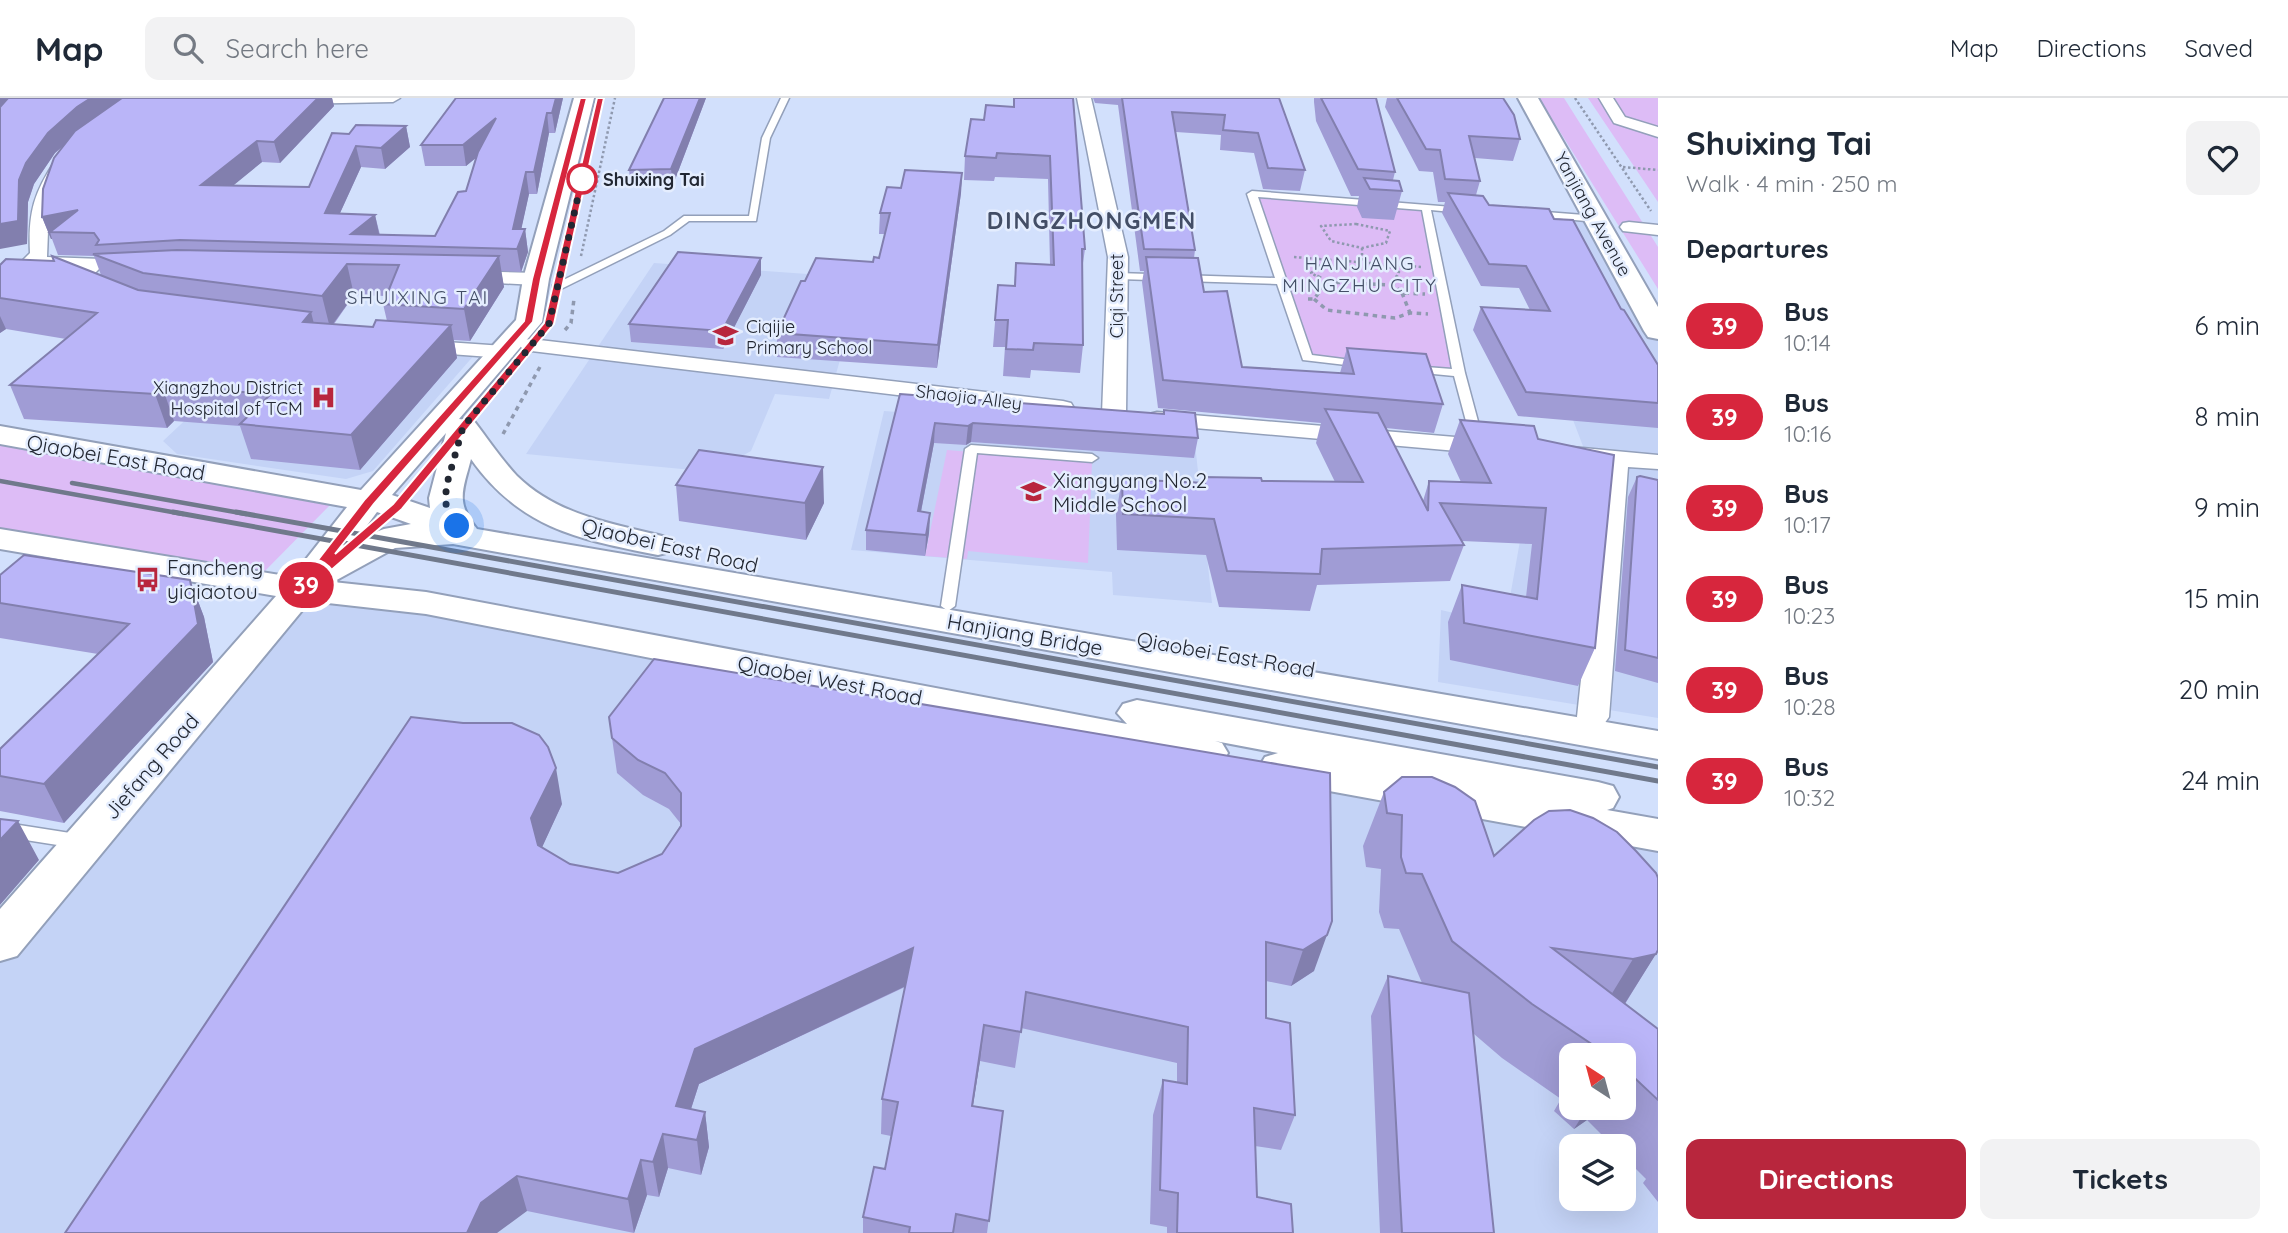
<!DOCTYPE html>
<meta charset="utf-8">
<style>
:root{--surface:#fff;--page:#f2f2f3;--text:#1f2937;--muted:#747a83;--line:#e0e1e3;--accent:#b8263d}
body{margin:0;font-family:Quicksand,sans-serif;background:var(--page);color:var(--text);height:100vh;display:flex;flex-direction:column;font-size:26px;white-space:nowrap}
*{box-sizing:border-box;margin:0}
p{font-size:23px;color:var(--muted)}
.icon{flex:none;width:38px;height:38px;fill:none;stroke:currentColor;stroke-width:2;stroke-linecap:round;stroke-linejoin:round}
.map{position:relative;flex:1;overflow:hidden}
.drawer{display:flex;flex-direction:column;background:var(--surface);width:630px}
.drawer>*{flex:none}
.badge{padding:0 14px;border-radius:23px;font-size:24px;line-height:46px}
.needle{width:46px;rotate:324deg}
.controls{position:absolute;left:1559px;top:945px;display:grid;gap:14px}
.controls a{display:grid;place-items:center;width:77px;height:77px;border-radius:14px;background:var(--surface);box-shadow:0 7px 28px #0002;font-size:35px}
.you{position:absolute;width:35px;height:35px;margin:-18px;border:5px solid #fff;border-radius:50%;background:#1a73e8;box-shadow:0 0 0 10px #1a73e833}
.map>.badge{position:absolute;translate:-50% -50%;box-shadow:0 0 0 4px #fff}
h2{padding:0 28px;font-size:26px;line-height:63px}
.round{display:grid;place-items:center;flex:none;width:74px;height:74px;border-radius:14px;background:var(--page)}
.head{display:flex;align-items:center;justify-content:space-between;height:119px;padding:0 28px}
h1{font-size:33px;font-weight:700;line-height:52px}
.button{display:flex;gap:14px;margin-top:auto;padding:14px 28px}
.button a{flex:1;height:80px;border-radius:14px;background:var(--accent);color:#fff;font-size:28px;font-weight:700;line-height:80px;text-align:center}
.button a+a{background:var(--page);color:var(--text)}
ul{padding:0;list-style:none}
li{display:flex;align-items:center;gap:21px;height:91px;padding:0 28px}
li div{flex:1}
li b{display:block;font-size:26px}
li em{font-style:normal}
li .badge{min-width:77px;font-weight:700;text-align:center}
header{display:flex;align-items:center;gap:42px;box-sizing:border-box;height:98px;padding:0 35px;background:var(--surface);border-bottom:2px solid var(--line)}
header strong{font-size:33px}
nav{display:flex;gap:38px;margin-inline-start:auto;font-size:24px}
.search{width:490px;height:63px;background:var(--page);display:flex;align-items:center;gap:18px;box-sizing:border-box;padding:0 24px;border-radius:14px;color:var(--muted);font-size:26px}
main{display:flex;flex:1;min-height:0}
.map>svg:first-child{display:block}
</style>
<header>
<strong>Map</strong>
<div class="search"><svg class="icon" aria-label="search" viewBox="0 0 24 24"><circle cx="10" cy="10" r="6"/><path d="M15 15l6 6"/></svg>Search here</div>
<nav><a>Map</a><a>Directions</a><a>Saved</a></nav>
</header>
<main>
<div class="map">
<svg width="1658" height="1135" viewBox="0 0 1658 1135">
<rect width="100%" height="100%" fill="#d2e0fc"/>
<!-- built -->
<path fill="#c4d3f6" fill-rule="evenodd" d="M1482,113L1597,121L1658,233V620L1438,584L1441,512L1505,527L1523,426L1586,356L1511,160Z
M654,165L863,180L829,301L775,296L751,353L713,374L526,356Z
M275,238L476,255L373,373L346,381L177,356L163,343Z
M884,313L1194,336L1212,505L1113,497L1112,474L851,452Z
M301,491L1658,736V1135H0V844ZM1572,957H1624V1010H1572ZM1572,1048H1624V1101H1572Z"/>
<!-- green -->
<path fill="#ddbcf6" d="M1539,0H1564L1658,149V191Z
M1588,0H1658V104Z
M1252,96L1426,109L1459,275L1307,260Z
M0,337L332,405L261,477L0,441Z
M947,352L1092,364L1088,465L968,453L967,461L925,458Z"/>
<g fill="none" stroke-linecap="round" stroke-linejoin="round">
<defs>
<path id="lane" d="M781,0H789L770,40L756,123H689L670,137L561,191H553V187L664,133L684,118H749L762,40Z
M1252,93L1465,110L1467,112L1462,115L1431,112L1465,275L1483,342L1481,345L1477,346L1471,342L1454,278L1413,274L1407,271L1413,268L1452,271L1422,112L1258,99L1312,257L1367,264L1369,266L1363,269L1303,262L1277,186L1118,181L1113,178L1118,175L1275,180L1247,96Z
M1533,113L1597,118L1602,121L1597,124L1530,118V114Z
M971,347L1092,356L1098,360L1092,364L977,355L955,508L948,513L941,508L965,351Z
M0,724L83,737L89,739L92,744L89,749L83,751L0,738Z"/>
<path id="street" d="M286,0H400L393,4L292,6L287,5Z
M1077,0H1091L1128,159L1126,316L1122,321H1106L1102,316L1108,159Z
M1599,0H1613L1625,19L1658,29V39L1614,25Z
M63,59L71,64L57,87L49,107L47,159L102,161L105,165L87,183L100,189L103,193L100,197C89,200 71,194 64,185L78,171H36L7,200L0,202V185L30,155C28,114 34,94 57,60Z
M1629,124L1658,127V137L1623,133L1620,129L1623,125Z
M464,173L536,175L546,181L536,187L457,183L454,179Z
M531,241L1063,303L1071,305L1074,310L1071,315L1063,317L523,252L520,247L523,242Z
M417,242L504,248L512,249L515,254L512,259L504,260L409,253L406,248L409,243Z
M1157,314L1491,342L1499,344L1503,349L1499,354L1491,356L1149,326L1145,321L1149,316Z
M1572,349L1658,357V371L1628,369L1609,619L1604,626L1593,629L1582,626L1577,619L1604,366L1563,361L1560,356L1563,351Z"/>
<path id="secondary" d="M574,0H594L549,181L542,224L459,321L474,323C488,341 501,361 517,378C559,419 616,426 670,440L675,447L670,454L658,457C578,441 521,431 471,361C463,392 455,404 477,431L1658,633V661L453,446L395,450L333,484L426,494L1127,626L1117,615L1123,606L1137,602L1598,684L1613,688L1619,699L1613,710L1607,712L1658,721V753L1280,684L1265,679L1259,669L1265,659L1278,655L1215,643L1222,645L1228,655L1222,665L1207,669L426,516L310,503L17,858L0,863V811L276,498L0,451V431L292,479L347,409L0,346V328L361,392L516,222L523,181ZM446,335L429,400L430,410L392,397ZM377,414L411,426L384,431L357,441Z
M1518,0H1538L1658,209V241L1648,239L1644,233Z"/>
</defs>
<!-- lane casing -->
<use href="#lane" stroke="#93a0ba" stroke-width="3"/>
<!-- street casing -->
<use href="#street" stroke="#93a0ba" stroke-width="3"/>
<!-- secondary casing -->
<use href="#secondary" stroke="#93a0ba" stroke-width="4"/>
<!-- path-far1 -->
<path stroke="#8f99af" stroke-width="2.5" stroke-dasharray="2.5 2.5" stroke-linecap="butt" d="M1575,0L1651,113
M1623,69L1658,72
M1356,126L1390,133L1386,145L1362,150L1331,143L1321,128Z
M1362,150V164
M581,158L615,0
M1294,159L1421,169
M1384,167L1399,174L1396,180
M1320,180L1311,175L1328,161"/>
<!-- path -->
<path stroke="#8f99af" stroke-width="3.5" stroke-dasharray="4.5 4.5" stroke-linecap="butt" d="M1317,178L1327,184
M1393,187L1397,178
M1402,195L1410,215
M1308,201H1314L1327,184L1393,187L1402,195L1425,196
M1314,201L1327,212L1395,220L1410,215L1428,216
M565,232L571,225L574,201
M503,336L541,267"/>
<!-- lane -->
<use href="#lane" fill="#fff" fill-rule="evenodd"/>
<!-- street -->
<use href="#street" fill="#fff" fill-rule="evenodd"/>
<!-- secondary -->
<use href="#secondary" fill="#fff" fill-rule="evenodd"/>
<!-- rail-far1 -->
<path stroke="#70798b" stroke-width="4.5" d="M0,383L183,416
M72,385L246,416"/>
<!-- rail -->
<path stroke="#70798b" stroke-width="5" d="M173,414L1658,683
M236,414L1658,669"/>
</g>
<!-- wall -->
<path fill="#a09cd5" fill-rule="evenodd" d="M0,0H332L334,8L280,65L262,64L233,87L309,89L349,36L406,28L410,49L385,71L361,69L340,115L375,117L380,137L435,138L466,93L477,59L466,68H425L421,47L563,0L555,35H549L537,96H529L521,131H525L528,154L521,174L501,173L504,189L470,243L454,242L457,260L360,372L251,361L240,328L174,323L167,330L24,321L10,287L66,241L6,231L0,235V167L101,177L94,158L58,157L52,141H51L42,119L64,47L55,55L34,86L28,104L27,146ZM354,197L386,198L383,206L387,223L373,229L334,226Z
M664,0H706L673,87L631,88L629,72Z
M1014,0H1073L1085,151L1082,172L1083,247L1080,275L1031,272L1030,280L1003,278L1005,249H993L998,187L1014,188L1016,165L1050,166L1048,81L995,79L994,83L964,82L965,58L984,22L1013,8Z
M1093,0H1279L1305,72L1300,93L1263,91L1254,55L1220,52L1221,37L1176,34L1195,152L1194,160L1204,194L1242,269L1340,275L1347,250L1443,306L1434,335L1386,330L1423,403L1429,383L1461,384L1448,356L1460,322L1534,328L1595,550L1578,588L1450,562L1448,524L1462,487L1526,499L1532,446L1462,443L1464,447L1450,483L1317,487L1310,513L1219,509L1206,457L1117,452L1116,416L1122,381L1202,384L1203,379L1262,383L1335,384L1316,345L1321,325L1158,310L1142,184L1144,173H1140L1118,7L1095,5Z
M1314,0H1376L1395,74L1393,82L1402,93L1394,122L1362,120L1357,109L1359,98H1351L1316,23L1314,4Z
M1387,0H1503L1520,41L1513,63L1475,60L1480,83L1476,97L1489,107L1554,121L1621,211L1658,267V330L1518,318L1473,232L1481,209L1530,212L1519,190L1481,188L1442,115L1445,104H1438L1433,74L1419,73L1385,9Z
M962,75L961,95L937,270L777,259V235L879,160L885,136H879L880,115L901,90Z
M761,177L723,251L631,244L629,226Z
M900,296L1163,316L1164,312L1198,340L1194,360L971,344L966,347L934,345L921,414L930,415L929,435L925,458L866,452V432Z
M1637,379L1658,382V585L1615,573L1628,399Z
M676,387L824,405L806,442L679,423Z
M0,477L190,482L204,519L213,564L64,725L0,713V651L98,556L0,540Z
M609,619L1330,675L1314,873L1291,888L1266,883V920L1295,1017L1281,1052L1255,1048L1257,1099L1293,1135H1167V1129L1150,1126L1153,1017L1163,982L1177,984V965L1021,930L1015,970L980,963L973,1008L1003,1013L987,1135H863V1119L885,1071L891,1038L881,1036L882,1001L905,889L699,986L691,1011L705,1014L709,1049L701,1077L668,1070L659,1099L647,1097L634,1135L527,1113L65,1135L562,706L542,749L570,766L618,775L662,756L681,726L669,711L643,697L617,675Z
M1384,694L1494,758L1658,852L1625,906L1658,931V1104L1643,1085L1646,1081L1624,1059V1048H1613L1587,1022L1574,1031L1554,1013L1561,1001L1502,960L1474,936L1494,1135H1380L1371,918L1388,878L1422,885L1399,831L1384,830L1379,814L1381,771L1366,769L1363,748ZM1572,957H1624V1010H1572Z"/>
<!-- shaded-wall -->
<path fill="#827fae" d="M0,0H10L0,12Z
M91,0H127L84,29L55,55L34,86L28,104L27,146L0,151V126L26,65L48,35L77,9Z
M318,0H332L334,8L280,65L274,44Z
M556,0H563L555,35L552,15Z
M700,0H706L673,87L671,71Z
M547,15L549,35L537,96L534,74Z
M496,20L499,41L466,68L463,47Z
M406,28L410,49L385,71L381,50Z
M257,43L262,64L207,109L201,87Z
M356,48L361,69L330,137L325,115Z
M526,74L529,96L517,151L513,131Z
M962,75L961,95L937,270L938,247Z
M78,112L50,134L52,141H51L42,119Z
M375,117L380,140L351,136Z
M525,131L528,154L521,174L517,151Z
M499,158L504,189L470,243L464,211Z
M761,160V177L723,251L722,233Z
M347,166L354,197L330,230L322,198Z
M311,214L319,246L303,224Z
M0,218L6,231L0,235Z
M451,227L457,260L360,372L351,337Z
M162,288L174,323L167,330L155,296Z
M935,325L934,345L917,434L918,413Z
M973,325L971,344L966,347L968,328Z
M823,369L824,405L806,442L805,405Z
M930,415L929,435L925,458L926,437Z
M190,482L204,519L213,564L64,725L44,686Z
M556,670L562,706L539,756L531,720Z
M18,723L39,762L0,807V742Z
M1327,837L1314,873L1291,888L1303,852Z
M913,850L910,886L699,986L682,1039L676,1008L695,951Z
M1656,856L1622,910L1600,915L1633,861Z
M984,927L980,963L967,1043L972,1008Z
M1587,1010H1595L1587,1022L1574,1031Z
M705,1014L709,1049L701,1077L697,1042Z
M663,1036L668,1070L659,1099L653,1064Z
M641,1062L647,1097L634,1135L628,1101Z
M517,1078L527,1113L497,1135H467L481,1105Z"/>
<!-- building -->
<path fill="#bab5f8" stroke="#827fae" stroke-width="2" d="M8,0H91L77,9L48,35L26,65L19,82L18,123L0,126V9Z
M122,0H318L274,44L257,43L201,87L309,89L332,35L349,36L356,27L406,28L381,50L356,48L325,115L375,117L351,136L435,138L458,94L466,93L478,54L496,20L463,47H421L456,0H556L552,15H547L534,74H526L513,131H525L517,151L180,142L96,147L99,142L94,135L50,134L78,112L42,119L43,91L54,60L75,33Z
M664,0H700L671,71L629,72Z
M1014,0H1073L1085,151H1082L1083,247L1034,245L1033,252L1006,251L1008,222H995L998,187L1015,188L1016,165L1054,167L1050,58L997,55L996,60L965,58L971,21L984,22L986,7L1014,9Z
M1122,0H1279L1305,72L1268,70L1258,35L1223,32L1225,17L1172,14L1195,152L1144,151Z
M1321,0H1376L1395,74L1358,71Z
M1397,0H1503L1514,17L1520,41L1469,38L1480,83L1445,81L1440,52L1426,51Z
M905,72L962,75L938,247L777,235L801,183H805L816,160L873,164L874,159L879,160L890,115H880L887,89L901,90Z
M1364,80L1399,83L1402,93L1370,91Z
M1448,95L1483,98L1489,107L1549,111L1554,121L1573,122L1621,211L1624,212L1658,267V305L1526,294L1481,209L1550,213L1526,168L1489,166Z
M177,152L499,158L464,211L383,206L399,167L347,166L322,198L143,175L93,156Z
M678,154L761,160L722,233L629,226Z
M52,158L138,192L311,214L303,224L373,229L376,222L451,227L351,337L240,326L271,296L162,288L155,296L10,287L97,215L0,200V167L6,161L54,163Z
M1146,159L1198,160L1204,194L1227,193L1242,269L1354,276L1347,250L1426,256L1443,306L1163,282Z
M900,296L1164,316V312L1195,315L1198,340L973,325L968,328L935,325L918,413L930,415L926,437L866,432Z
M1325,311L1378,315L1428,413L1429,383L1491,385L1460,322L1534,328L1538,341L1614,357L1595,550L1464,525L1462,487L1537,501L1546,410L1440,405L1464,447L1322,451L1320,476L1227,473L1214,421L1123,416L1122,381L1205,385L1203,379L1261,380L1262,383L1363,384Z
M699,352L823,369L805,405L676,387Z
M1640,378L1658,382V560L1625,552L1637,379Z
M24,457L190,482L198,526L44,686L0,678V651L129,526L0,505V477Z
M654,561L1330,675L1332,823L1327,837L1303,852L1266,844V920L1290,925L1295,1017L1254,1010L1257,1099L1291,1106L1293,1135H1177L1178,1095L1160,1092L1163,982L1187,986L1188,929L1026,894L1021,934L984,927L972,1008L1003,1013L989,1123L956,1116L953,1135H909L910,1129L863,1119L874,1069L885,1071L898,1004L882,1001L913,850L695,951L676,1008L705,1014L697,1042L663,1036L653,1064L641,1062L628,1101L517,1078L481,1105L467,1135H65L411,619L463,625H512L539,637L548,649L556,670L531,720L538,747L570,766L618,775L662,756L681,728V695L665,675L638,662L612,640L609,619Z
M1402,679H1432L1455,689L1475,703L1494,758L1534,722L1549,713L1570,712L1593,720L1617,734L1636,753L1656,775L1658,780V852L1656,856L1633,861L1552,850L1658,931V1002L1624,970V957H1590L1599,951L1532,906L1452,843L1422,776L1406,775L1401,759L1402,717L1387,715L1384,694Z
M0,721L18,723L0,742Z
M1388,878L1469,895L1494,1135H1402Z"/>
<!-- line -->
<path fill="#d7263d" stroke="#fff" stroke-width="2" d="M580,0H587L541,181L533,224L374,406L335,456L393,406L544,225L597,0H604L554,226L402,411L306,494H297V489L365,401L524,223L532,181Z"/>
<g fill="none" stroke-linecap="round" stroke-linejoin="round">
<!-- walk -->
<path stroke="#222732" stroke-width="7" stroke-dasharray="0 12.6" d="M457,428L448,417L445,400L448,382L463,329L549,226L582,81"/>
</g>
<!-- icons -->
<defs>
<symbol id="school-bare" viewBox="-9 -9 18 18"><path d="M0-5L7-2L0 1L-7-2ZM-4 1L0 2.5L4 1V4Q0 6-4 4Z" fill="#b8263d" stroke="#e4edfe" stroke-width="2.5" paint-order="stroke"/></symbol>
<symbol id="hospital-bare" viewBox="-9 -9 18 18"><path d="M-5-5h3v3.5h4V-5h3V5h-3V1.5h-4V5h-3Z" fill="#b8263d" stroke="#e4edfe" stroke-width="2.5" paint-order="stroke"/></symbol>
<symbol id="bus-bare" viewBox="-9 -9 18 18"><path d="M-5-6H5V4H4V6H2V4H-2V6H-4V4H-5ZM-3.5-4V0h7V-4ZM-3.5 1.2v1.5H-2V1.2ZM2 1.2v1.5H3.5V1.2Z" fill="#b8263d" stroke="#e4edfe" stroke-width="2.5" paint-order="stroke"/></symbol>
</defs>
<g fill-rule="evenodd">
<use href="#school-bare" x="708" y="220" width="35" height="35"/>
<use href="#hospital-bare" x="306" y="282" width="35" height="35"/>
<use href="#school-bare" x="1016" y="376" width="35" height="35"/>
<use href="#bus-bare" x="130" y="464" width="35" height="35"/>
</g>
<!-- markers -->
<circle fill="#fff" stroke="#d7263d" stroke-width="3.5" cx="582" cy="81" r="14"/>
<g text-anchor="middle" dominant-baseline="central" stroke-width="5" stroke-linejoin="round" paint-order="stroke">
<!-- far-stop labels -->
<g font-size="18" font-weight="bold" fill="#222732" stroke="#e4edfe" text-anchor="start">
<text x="603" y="81">Shuixing Tai</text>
</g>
<!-- far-street labels -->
<g font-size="18" fill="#222732" stroke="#e4edfe">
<text transform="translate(1593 116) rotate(61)">Yanjiang Avenue</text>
<text transform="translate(1116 198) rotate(-90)">Ciqi Street</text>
<text transform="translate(969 299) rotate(7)">Shaojia Alley</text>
</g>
<!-- far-poi labels -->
<g font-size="18" fill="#222732" stroke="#e4edfe" text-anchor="start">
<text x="746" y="228">Ciqijie<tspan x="746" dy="21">Primary School</tspan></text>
<text x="303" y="289" text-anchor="end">Xiangzhou District<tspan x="303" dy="21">Hospital of TCM</tspan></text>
</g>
<!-- far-neighbourhood labels -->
<g font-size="19" letter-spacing="2" fill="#434e66" stroke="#e4edfe">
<text x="1360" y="165">HANJIANG<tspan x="1360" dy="22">MINGZHU CITY</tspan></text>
<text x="418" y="199">SHUIXING TAI</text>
</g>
<!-- street labels -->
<g font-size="21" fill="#222732" stroke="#e4edfe">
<text transform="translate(116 359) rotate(10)">Qiaobei East Road</text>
<text transform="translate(670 447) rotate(13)">Qiaobei East Road</text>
<text transform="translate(1025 536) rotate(10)">Hanjiang Bridge</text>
<text transform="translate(1226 556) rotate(10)">Qiaobei East Road</text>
<text transform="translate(830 582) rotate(11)">Qiaobei West Road</text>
<text transform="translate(151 668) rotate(-49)">Jiefang Road</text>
</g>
<!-- poi labels -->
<g font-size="21" fill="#222732" stroke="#e4edfe" text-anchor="start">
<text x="1053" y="382">Xiangyang No.2<tspan x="1053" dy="24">Middle School</tspan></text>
<text x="167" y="469">Fancheng<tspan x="167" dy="24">yiqiaotou</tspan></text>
</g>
<!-- far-district labels -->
<g font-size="23" font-weight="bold" letter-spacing="2" fill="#434e66" stroke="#e4edfe">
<text x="1092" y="122">DINGZHONGMEN</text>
</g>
</g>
</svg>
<div class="controls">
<a><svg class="needle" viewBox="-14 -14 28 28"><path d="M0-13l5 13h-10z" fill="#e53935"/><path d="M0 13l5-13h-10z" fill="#747a83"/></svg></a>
<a><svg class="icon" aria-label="layers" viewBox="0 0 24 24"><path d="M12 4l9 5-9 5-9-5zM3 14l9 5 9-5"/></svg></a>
</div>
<div class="you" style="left:457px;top:428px"></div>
<b class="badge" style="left:306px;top:487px;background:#d7263d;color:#fff">39</b>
</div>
<section class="drawer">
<div class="head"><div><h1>Shuixing Tai</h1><p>Walk · 4 min · 250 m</p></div><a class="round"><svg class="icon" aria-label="heart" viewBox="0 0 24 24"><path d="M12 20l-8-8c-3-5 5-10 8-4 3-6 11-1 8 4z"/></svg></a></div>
<h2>Departures</h2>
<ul>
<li><span class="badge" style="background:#d7263d;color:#fff">39</span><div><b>Bus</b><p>10:14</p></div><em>6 min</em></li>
<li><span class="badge" style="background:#d7263d;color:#fff">39</span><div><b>Bus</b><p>10:16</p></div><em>8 min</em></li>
<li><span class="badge" style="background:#d7263d;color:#fff">39</span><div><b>Bus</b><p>10:17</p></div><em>9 min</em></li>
<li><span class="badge" style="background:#d7263d;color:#fff">39</span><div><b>Bus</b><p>10:23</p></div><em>15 min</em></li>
<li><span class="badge" style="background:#d7263d;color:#fff">39</span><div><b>Bus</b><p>10:28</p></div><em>20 min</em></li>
<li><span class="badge" style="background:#d7263d;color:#fff">39</span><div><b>Bus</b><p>10:32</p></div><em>24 min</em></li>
</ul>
<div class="button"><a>Directions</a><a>Tickets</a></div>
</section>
</main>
